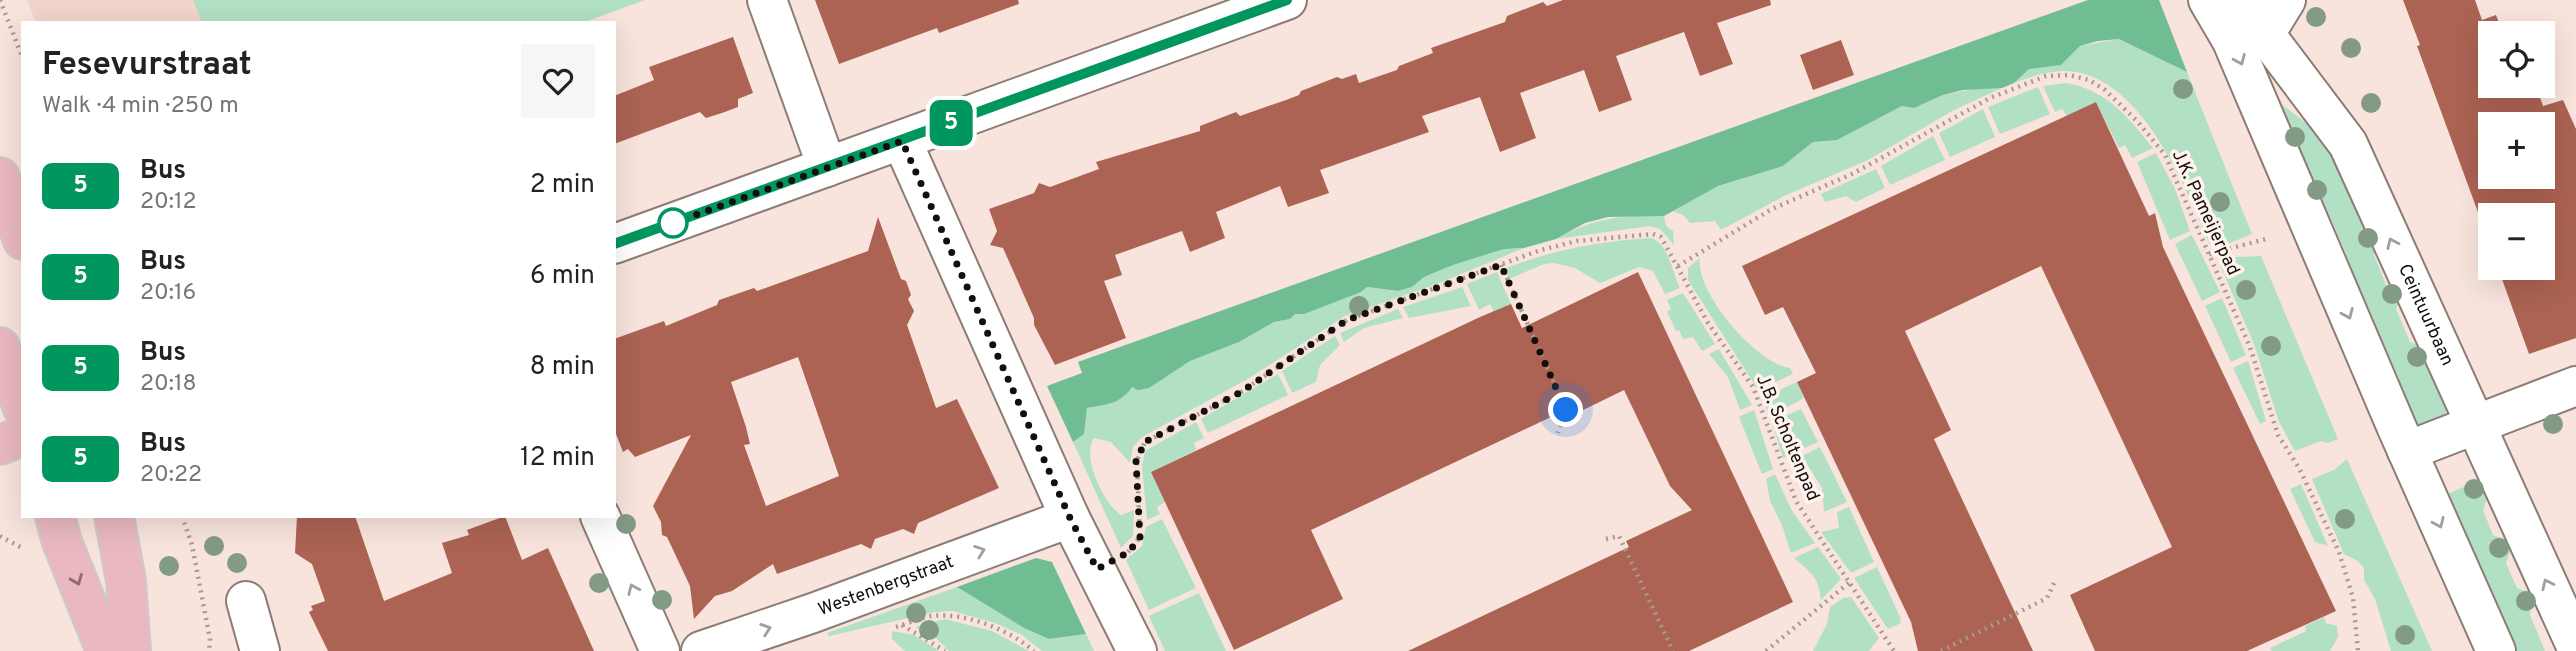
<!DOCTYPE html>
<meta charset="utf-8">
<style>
:root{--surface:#fff;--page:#f6f6f6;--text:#222;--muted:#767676}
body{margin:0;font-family:Overpass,sans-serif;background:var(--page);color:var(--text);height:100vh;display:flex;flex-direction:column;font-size:26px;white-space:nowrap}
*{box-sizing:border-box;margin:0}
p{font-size:23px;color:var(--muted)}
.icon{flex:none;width:38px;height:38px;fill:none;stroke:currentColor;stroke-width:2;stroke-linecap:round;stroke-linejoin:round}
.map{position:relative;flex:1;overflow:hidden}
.panel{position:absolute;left:21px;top:21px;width:595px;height:497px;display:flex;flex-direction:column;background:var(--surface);border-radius:0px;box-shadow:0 7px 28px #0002}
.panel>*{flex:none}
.badge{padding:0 14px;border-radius:10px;font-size:24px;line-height:46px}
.fabs{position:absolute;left:2478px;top:21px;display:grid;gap:14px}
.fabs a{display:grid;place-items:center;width:77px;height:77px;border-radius:0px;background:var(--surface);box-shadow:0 7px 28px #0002;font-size:35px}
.you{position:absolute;width:35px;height:35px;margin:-18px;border:5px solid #fff;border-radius:50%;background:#1a73e8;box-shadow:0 0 0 10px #1a73e833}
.map>.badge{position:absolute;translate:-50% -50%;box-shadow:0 0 0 4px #fff}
.round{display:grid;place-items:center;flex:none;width:74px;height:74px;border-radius:0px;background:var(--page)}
.summary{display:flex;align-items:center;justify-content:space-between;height:119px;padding:0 21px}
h1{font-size:33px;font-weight:700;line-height:52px}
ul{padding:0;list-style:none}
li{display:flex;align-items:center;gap:21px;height:91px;padding:0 21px}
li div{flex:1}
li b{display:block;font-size:26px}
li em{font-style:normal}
li .badge{min-width:77px;font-weight:700;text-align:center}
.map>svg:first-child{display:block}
</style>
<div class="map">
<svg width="2576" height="651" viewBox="0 0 2576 651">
<rect width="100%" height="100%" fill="#f8e4dc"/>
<!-- built -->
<path fill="#f1d5ca" d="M27,0H193L202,23H36Z"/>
<!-- green -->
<path fill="#b2e0c4" d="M193,0H645L582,23H202Z
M2119,39L2187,72L2252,234L2230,243H2209C2185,186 2141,75 2067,71C2049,70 2031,77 2014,83L2029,69L2061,65L2080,46Z
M2066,83C2106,89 2129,118 2153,148L2132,158L2125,145L2119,148L2096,102L2067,116L2062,109L2055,112L2043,86Z
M2038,87L2050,114L2000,134L1988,107Z
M1979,88H2002L1954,110L1868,160L1784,196L1721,230L1715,221L1690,223L1683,215L1673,211L1718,186L1783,166L1813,142L1837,140L1902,106L1914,108L1943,95Z
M2272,97L2314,129L2344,163L2381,236L2374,255L2386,285L2404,291L2396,309L2410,342L2427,348L2448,408C2441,425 2428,429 2411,426L2391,398L2399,378L2386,350L2369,342L2367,337L2374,320L2361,290L2345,284L2342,278L2349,261L2325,205L2307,198Z
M1983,109L1995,137L1950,157L1939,133Z
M1933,136L1945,160L1890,185L1881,166Z
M2156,153L2175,189L2190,231L2170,240L2137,162Z
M1876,169L1885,188L1856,202L1846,196L1825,202L1821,194Z
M1650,215L1664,216L1666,226L1673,231L1674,245L1660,229L1650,226L1556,239C1593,220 1608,217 1650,215Z
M2192,235L2220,292L2202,301L2175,244Z
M1651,238C1669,244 1672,272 1680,288L1665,294L1653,271L1639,267L1600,283L1575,268L1554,263L1544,264L1509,279L1504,269C1552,250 1600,241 1651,238Z
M1524,248L1437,284L1345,316L1251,377L1142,437L1133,447L1130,463L1111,442L1094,438C1081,457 1104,504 1121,515L1134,510L1133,536L1121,548L1073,442L1084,434L1087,408L1104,404L1132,387L1165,377L1190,361L1239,342L1274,322L1290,319L1295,314L1304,313L1366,287L1398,291L1412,287L1424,277L1453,265L1504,249Z
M2261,256L2338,439L2328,443L2321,441L2295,451L2279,422L2254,344L2220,265L2236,257Z
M1700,258C1695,292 1756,363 1790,368L1793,374L1758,390L1688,280V268Z
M1497,272L1511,304L1494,312L1490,304L1479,310L1467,284Z
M1462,287L1471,306L1409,318L1403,307Z
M1683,293L1715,344L1702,351L1693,337L1683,339L1679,330L1676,331L1667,312L1671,309L1667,300Z
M2222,298L2246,355L2231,362L2205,306Z
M1398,309L1403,318L1364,328L1344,342L1340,333Z
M1335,336L1340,345L1320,365L1316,382L1292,393L1282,371Z
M1719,349L1752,405L1740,410L1728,377L1709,354Z
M2248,361L2266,421L2260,424L2233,368Z
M1278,374L1288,395L1208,433L1201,419Z
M1797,382L1804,398L1770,417L1762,398Z
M1801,409L1818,442L1783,458L1772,422Z
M1754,410L1773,469L1762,474L1739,417Z
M1196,422L1204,438L1194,443L1196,450L1151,472L1165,502L1157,507L1160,514L1147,520L1142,466L1145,451Z
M1820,447L1847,502L1824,512L1822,488L1802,456Z
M2347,459L2432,651H2391L2375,599L2364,580V568L2358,561L2344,554L2312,479L2334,470Z
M1775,474L1792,511L1815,543L1791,553L1782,525L1770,501L1766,479Z
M2483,479L2489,494L2483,510L2493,535L2510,541L2512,546L2506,563L2517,588L2534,594L2530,615L2545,651H2509L2500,644L2506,626L2494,599L2476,590L2483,573L2469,543L2451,537L2435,499Z
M2301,484L2328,546L2315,542L2290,489Z
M1849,507L1874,562L1851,573L1821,532L1839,528L1837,512Z
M1162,519L1196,588L1149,610L1126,560L1142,546L1146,527Z
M1818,547L1841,579L1821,600C1818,574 1811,574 1794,558Z
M1877,567L1900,617L1901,623L1888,629L1854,578Z
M957,587L1024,628L1049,639L1086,634L1094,651H1042L1022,635L995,623L953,611L935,612L829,636L827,633Z
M1199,593L1226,651H1165L1149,616Z
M1851,597L1879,638L1869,651H1813L1827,624L1830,607L1843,598Z
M2324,617L2326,623L2337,626L2338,637L2330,651H2272L2270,648L2306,631L2305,626Z
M945,619L992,631L1029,651H949L935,637L915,627Z
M892,631L914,635L939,651H905L892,639Z"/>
<!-- forest -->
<path fill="#70bd93" d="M2088,0H2159L2187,72L2119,39L2098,41L2080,46L2061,65L2029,69L2014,83L2002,88L1963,90L1943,95L1914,108L1902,106L1837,140L1813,142L1783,166L1718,186L1664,216L1608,217L1585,223L1556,239L1524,248L1504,249L1453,265L1424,277L1412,287L1398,291L1367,287L1361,292L1304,314H1295L1290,319L1274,322L1239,342L1190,361L1149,388L1138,390L1132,387C1119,405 1107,404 1087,408L1084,434L1073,442L1047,386L1082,373L1078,362Z
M1036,558L1052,562L1086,634L1049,639L1024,628L957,587Z"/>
<!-- building -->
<path fill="#ac6353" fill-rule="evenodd" d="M815,0H1018L1019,4L939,33L937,28L839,64Z
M1563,0H1770L1771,5L1717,23L1733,64L1700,76L1684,32L1616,56L1632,100L1599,112L1584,70L1520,93L1536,138L1500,152L1480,97L1422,116L1429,132L1320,170L1329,193L1288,207L1280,186L1216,212L1225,238L1190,252L1182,231L1115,255L1122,275L1104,281L1126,338L1055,365L1034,325V318L1003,248L990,245L997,231L989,209L1034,193L1039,183L1050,187L1099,169L1096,162L1200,131V126L1236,112L1240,116L1286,100L1299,95L1301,91L1337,77L1342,79L1356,74L1359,83L1397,70L1399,66L1433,53L1431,48L1505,22L1507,16L1543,2L1547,6Z
M2403,0H2475L2482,20L2496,15L2503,33H2490V86H2536L2543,106L2563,100L2576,129V338L2529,354L2498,268H2543V215H2490V245L2417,46L2420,45ZM2490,124H2543V177H2490Z
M733,37L753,93L738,99V107L722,113L706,118L700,112L614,144V96L654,80L649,67Z
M1841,40L1854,75L1813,90L1800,55Z
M2096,102L2149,216L2155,213L2163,247L2336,611L2247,651H2095L2070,595L2172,547L2041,266L1905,331L1951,430L1934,439L2033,651H1918L1911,622L1797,382L1816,373L1783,307L1765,315L1742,266Z
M878,217L901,279L906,281L911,295L908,299L914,311L907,325L936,408L957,399L999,488L918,523L914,534L903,529L875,539L871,549L861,544L777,574L773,564L732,591L715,596L694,619L690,586L667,537L662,535L661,522L653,506L691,435L635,457L628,449L623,452L614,429V339L664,321L666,326L717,305L719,300L754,288L757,291L868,251ZM798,357L839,476L766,506L744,445L750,444L746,427L731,382Z
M1638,272L1793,602L1689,651H1408L1629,547L1626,541L1692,510L1670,486L1624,390L1573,415L1570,408L1311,530L1343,599L1234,650L1151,472L1480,317L1511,304L1522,328Z
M297,516H355L384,601L452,573L442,543L469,535L467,530L505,516L522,560L548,548L594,651H328L309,612L313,610L311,606L325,601L312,564L295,553Z"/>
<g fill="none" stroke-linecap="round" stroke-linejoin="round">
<defs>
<g id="minor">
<path d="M767,0L827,167"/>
<path d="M2208,0L2232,41L2397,428L2496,651"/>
<path id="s1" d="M2247,0L2265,34L2348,144L2576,646"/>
<path d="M2265,34L2286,0"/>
<path d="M902,141L1070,518L1137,651"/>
<path d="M614,244L1287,0"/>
<path d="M2407,451L2576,386"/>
<path d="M600,516L660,651"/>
<path d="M246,601L260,651"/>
<path id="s2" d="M701,651L813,613L1070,518"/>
</g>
<path id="major" d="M0,177L23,240
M0,347L23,408
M0,445L23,436
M55,516L62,542L106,651
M114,516L126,581L131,651"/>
</defs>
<!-- minor casing -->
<use href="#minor" stroke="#8d7c75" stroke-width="42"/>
<!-- major casing -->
<use href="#major" stroke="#cccaca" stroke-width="42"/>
<!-- path -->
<path stroke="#a89993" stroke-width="4.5" stroke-dasharray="2 5" stroke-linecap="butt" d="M0,0L23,59
M2209,254L2266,239
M1501,265L1566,409L1558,433
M1678,266L1772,209L1852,174L1990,98L2046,76L2069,75L2089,80L2104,89L2138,122L2165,155L2250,347L2278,435L2299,468L2339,552L2353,598L2358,651
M182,516L192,545L210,639L209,651
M0,536L24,549
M1606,539L1619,536L1673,651
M1128,552L1140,537L1137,461L1145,442L1241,392L1347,320L1541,250L1577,241L1653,234L1661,237L1708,323L1753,387L1796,501L1894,651
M902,625L945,651
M896,627C907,624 920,617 932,616C966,612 1009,630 1034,651
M1766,651L1850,582
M1941,651L2047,598L2055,581"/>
<!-- minor -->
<use href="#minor" stroke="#fff" stroke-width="38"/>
<!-- major -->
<use href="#major" stroke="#eab8c1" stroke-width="38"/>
</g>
<!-- trees -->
<g fill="#839a86">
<circle cx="2316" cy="17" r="10"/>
<circle cx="2351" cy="48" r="10"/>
<circle cx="2183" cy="89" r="10"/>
<circle cx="2371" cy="103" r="10"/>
<circle cx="2295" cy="137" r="10"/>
<circle cx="2317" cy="190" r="10"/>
<circle cx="2220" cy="202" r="10"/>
<circle cx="2368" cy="238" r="10"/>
<circle cx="2246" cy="290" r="10"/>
<circle cx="2392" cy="294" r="10"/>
<circle cx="1359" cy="306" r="10"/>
<circle cx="2271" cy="346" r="10"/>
<circle cx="2417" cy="357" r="10"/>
<circle cx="2553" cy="424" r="10"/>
<circle cx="2474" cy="489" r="10"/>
<circle cx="2345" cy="519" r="10"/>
<circle cx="626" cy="524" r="10"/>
<circle cx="214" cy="546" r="10"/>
<circle cx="2499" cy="548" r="10"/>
<circle cx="237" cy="563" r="10"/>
<circle cx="169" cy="566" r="10"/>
<circle cx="599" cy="583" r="10"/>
<circle cx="662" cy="600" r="10"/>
<circle cx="2526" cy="601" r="10"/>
<circle cx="916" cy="613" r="10"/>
<circle cx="929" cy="630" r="10"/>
<circle cx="2405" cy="635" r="10"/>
</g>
<!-- one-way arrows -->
<defs><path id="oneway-chevron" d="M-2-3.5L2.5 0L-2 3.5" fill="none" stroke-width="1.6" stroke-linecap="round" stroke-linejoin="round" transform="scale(1.75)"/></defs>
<g stroke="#a19f9e">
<use href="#oneway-chevron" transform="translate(2240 60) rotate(67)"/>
<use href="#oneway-chevron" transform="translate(2392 243) rotate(-114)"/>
<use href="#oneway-chevron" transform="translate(2348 314) rotate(67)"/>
<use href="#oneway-chevron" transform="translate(2439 523) rotate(66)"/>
<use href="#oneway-chevron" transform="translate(980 551) rotate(-20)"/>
<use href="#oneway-chevron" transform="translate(2547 584) rotate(-115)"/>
<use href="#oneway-chevron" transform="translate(633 589) rotate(-114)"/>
<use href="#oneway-chevron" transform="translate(766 629) rotate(-19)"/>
</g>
<use stroke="#8a6c70" href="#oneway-chevron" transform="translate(77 580) rotate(68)"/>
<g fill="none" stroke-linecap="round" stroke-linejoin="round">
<defs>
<path id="line" d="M614,244L1287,0"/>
</defs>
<!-- line casing -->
<use href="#line" stroke="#fff" stroke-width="16"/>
<!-- line -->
<use href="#line" stroke="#00965e" stroke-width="10"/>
<!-- walk -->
<path stroke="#150e0c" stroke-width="7" stroke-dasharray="0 12.6" d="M673,223L902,141L1070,518L1097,569L1129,552L1140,537L1136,461L1145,442L1241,392L1347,320L1501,265L1566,410"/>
</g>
<!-- markers -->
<circle fill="#fff" stroke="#00965e" stroke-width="3.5" cx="673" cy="223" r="14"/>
<g text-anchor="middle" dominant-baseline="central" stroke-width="7" stroke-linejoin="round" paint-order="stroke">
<!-- street labels -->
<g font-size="18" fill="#150e0c" stroke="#fff3ee">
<text transform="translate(2205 213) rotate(65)">J.K. Pameijerpad</text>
<text stroke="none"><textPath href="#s1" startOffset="364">Ceintuurbaan</textPath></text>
<text transform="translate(1787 438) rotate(67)">J.B. Scholtenpad</text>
<text stroke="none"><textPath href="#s2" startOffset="196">Westenbergstraat</textPath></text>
</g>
</g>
</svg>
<div class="fabs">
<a><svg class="icon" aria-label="locate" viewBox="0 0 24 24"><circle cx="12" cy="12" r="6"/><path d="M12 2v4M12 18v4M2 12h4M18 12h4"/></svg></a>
<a>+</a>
<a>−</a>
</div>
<div class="you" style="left:1566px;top:410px"></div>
<b class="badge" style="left:951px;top:123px;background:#00965e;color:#fff">5</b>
<section class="panel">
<div class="summary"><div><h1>Fesevurstraat</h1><p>Walk · 4 min · 250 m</p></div><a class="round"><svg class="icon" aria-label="heart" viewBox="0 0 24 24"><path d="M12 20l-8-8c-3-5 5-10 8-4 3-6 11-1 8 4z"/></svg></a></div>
<ul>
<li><span class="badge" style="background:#00965e;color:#fff">5</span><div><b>Bus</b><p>20:12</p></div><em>2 min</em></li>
<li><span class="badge" style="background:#00965e;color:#fff">5</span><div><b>Bus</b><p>20:16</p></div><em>6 min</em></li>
<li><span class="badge" style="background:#00965e;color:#fff">5</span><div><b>Bus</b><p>20:18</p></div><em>8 min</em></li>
<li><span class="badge" style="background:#00965e;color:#fff">5</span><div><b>Bus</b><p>20:22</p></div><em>12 min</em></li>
</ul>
</section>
</div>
